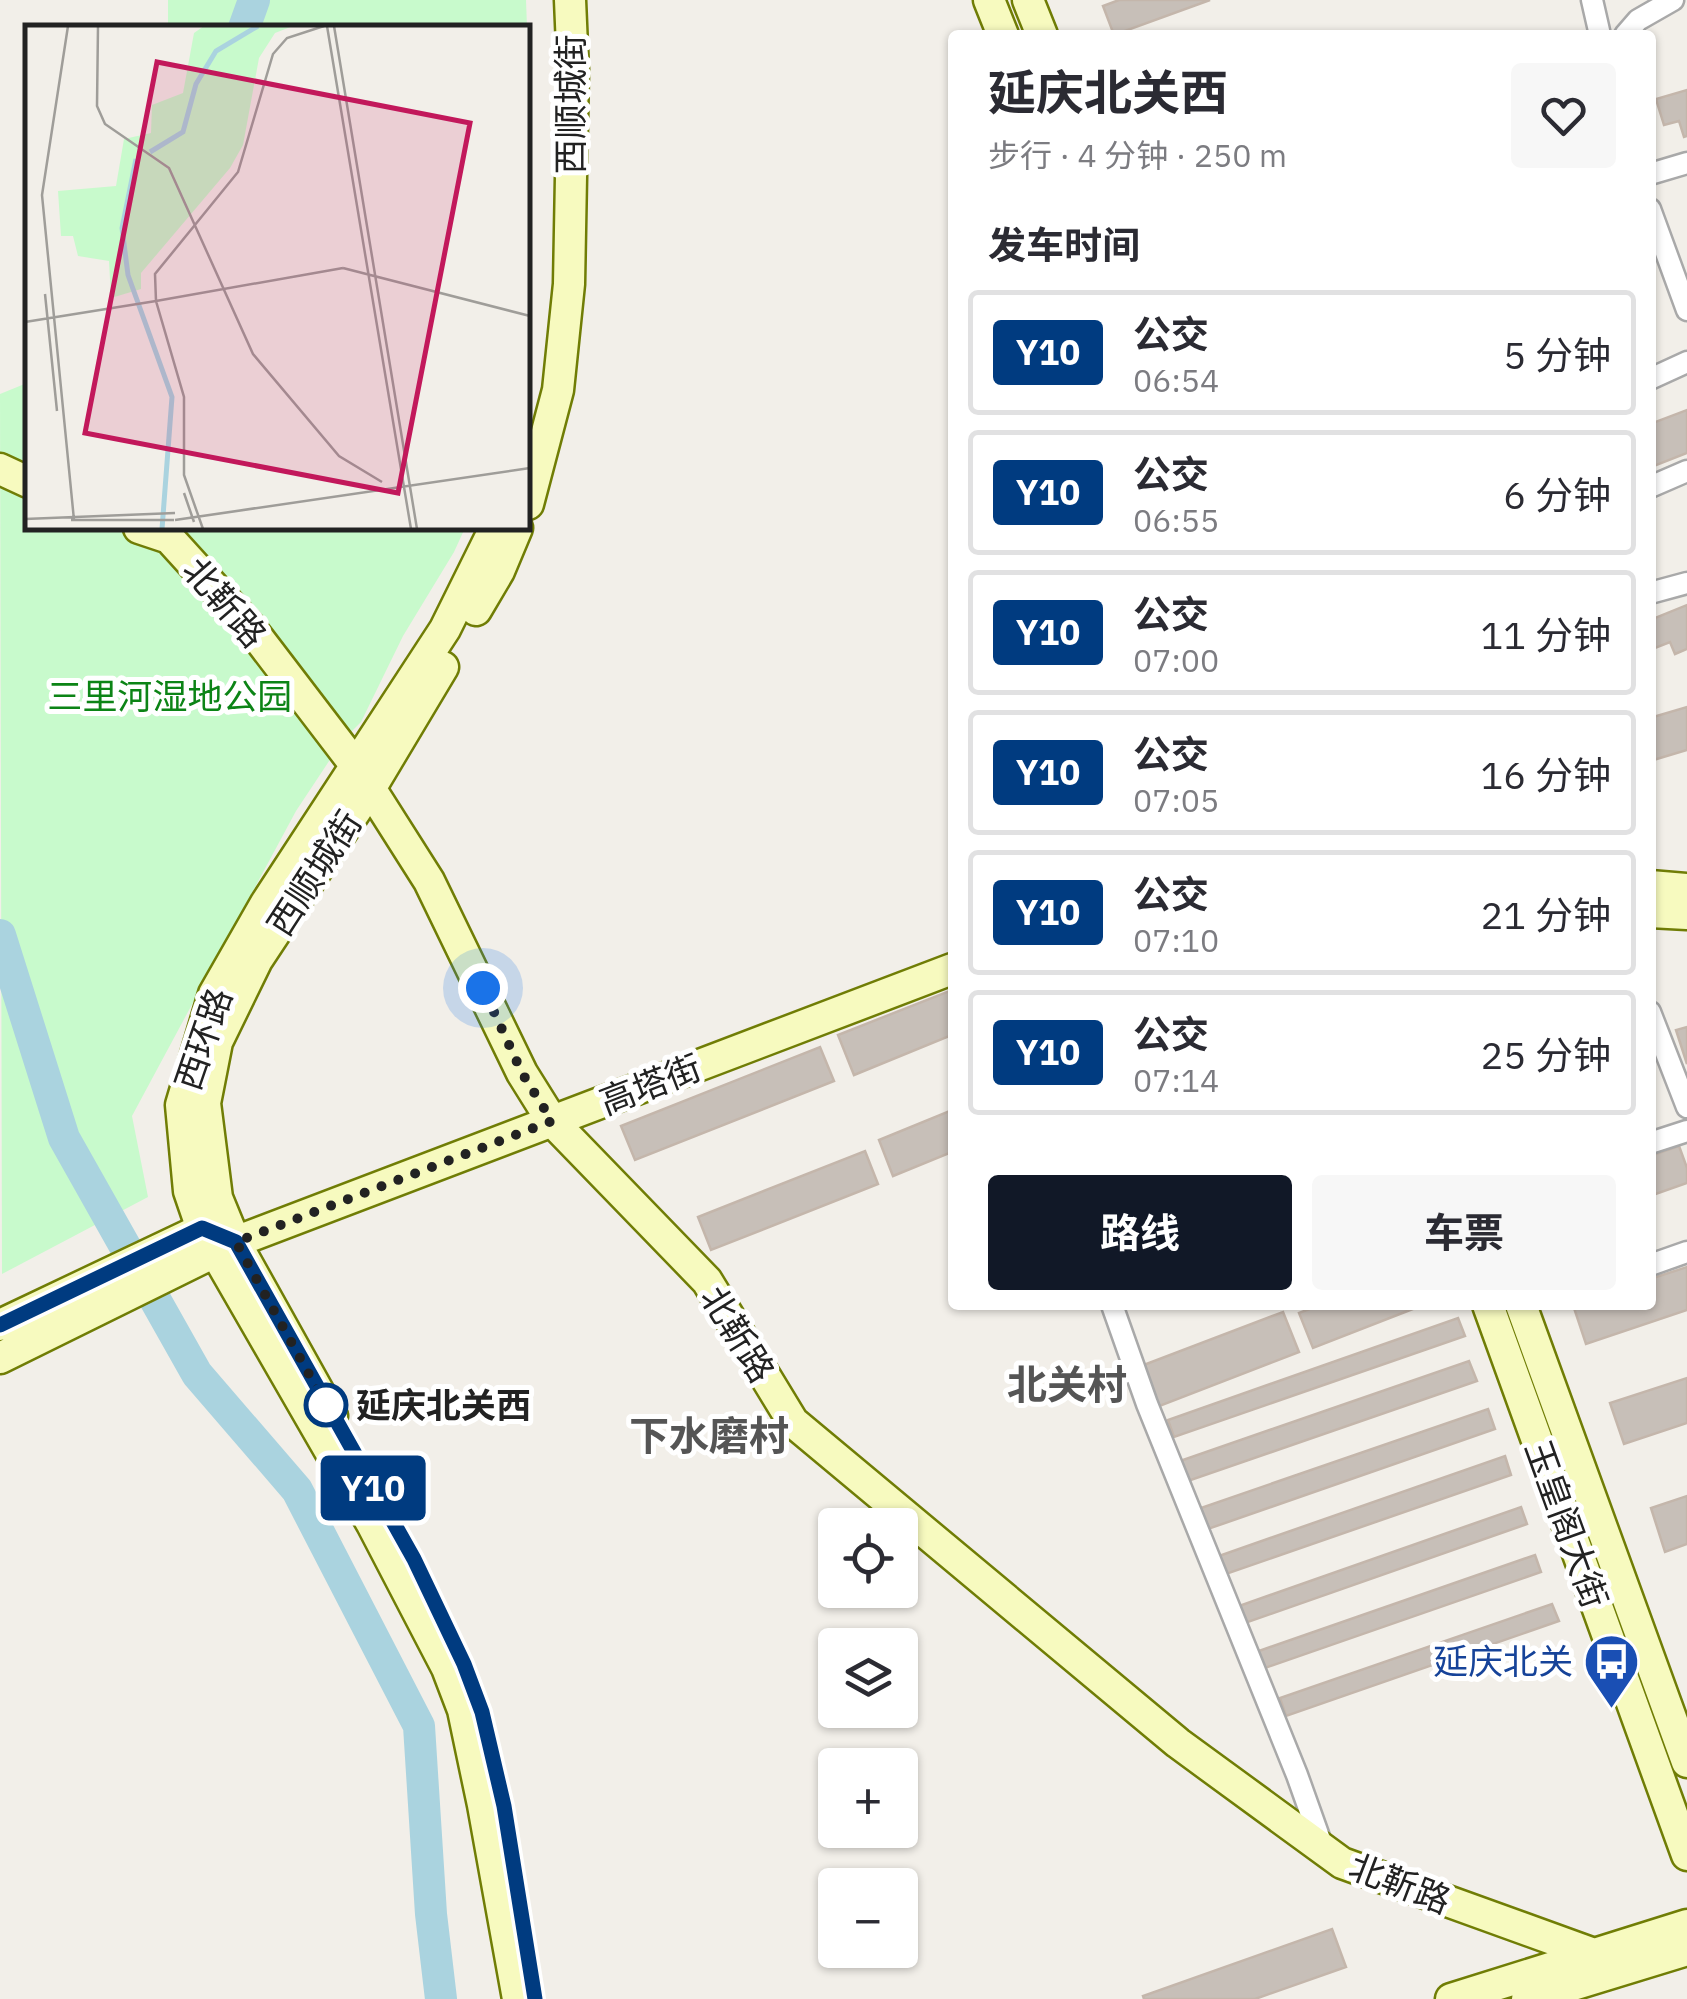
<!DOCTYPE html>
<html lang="zh">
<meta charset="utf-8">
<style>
:root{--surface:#fff;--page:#f7f7f7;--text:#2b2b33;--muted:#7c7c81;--line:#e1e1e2;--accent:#111827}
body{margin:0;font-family:"IBM Plex Sans","Noto Sans SC",sans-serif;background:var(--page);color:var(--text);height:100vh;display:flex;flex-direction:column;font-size:38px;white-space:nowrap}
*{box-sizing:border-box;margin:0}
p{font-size:32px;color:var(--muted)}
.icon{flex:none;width:55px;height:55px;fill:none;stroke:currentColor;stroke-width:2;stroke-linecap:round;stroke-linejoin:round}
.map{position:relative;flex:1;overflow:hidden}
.drawer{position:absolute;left:948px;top:30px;width:708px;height:1280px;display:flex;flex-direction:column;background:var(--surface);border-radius:10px;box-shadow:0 2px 8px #0004}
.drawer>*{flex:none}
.badge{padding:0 20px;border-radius:8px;font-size:35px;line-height:65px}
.fabs{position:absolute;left:818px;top:1508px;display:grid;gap:20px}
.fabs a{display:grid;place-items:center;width:100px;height:100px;border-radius:10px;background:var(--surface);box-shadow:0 2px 8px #0004;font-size:50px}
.you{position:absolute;width:50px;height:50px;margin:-25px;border:8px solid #fff;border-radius:50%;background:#1a73e8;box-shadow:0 0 0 15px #1a73e833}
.map>.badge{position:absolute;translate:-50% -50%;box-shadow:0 0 0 5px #fff}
h2{padding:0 40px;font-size:38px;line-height:90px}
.round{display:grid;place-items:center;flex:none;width:105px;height:105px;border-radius:10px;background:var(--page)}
.overview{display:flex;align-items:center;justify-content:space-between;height:170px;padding:0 40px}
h1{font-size:48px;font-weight:700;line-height:75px}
.action{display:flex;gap:20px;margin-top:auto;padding:20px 40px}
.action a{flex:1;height:115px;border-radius:10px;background:var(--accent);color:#fff;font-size:40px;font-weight:700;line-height:115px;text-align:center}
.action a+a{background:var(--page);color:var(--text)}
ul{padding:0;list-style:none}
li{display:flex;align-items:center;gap:30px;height:125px;margin:0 20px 15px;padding:0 20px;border:5px solid var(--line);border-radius:10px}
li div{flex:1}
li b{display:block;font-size:38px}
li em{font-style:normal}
li .badge{min-width:110px;font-weight:700;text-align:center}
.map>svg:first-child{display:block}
</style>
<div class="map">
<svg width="1687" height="1999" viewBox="0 0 1687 1999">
<rect width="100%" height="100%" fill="#f2efe9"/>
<!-- park -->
<path fill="#c8facc" d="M168,0H526L527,27H168Z
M528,34L532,344L528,353Z
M27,383L28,528H465L454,552L403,636L361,722L343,740L296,811L132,1116L148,1197L2,1274L0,394Z"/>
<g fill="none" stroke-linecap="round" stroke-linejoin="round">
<!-- river -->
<path stroke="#aad3df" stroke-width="32" d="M244,28L254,0
M0,935L64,1138L197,1374L297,1490L419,1726L431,1914L441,1999"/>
</g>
<!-- building -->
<path fill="#c7bfb8" stroke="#c4b6ab" stroke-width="2.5" d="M1119,0H1210L1114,35L1103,6Z
M1687,90V136L1684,137L1679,121L1664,125L1656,99Z
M1687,410V453L1654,466L1650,456V424Z
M1687,605V649L1675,654L1670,642L1650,650V620Z
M1687,707V750L1650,761V718Z
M952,990V1035L854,1075L838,1035Z
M1687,1027V1064L1676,1030Z
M820,1047L834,1081L635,1160L621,1126Z
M952,1110V1152L893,1176L879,1140Z
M1679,1146L1687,1168V1183L1650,1196V1156Z
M865,1151L878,1184L711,1250L698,1217Z
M1687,1267V1310L1586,1344L1573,1305H1650V1279Z
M1320,1305H1423L1313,1348L1299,1313Z
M1283,1312L1299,1352L1157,1407L1141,1366Z
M1458,1318L1465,1336L1174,1437L1168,1420Z
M1469,1361L1477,1381L1188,1481L1180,1461Z
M1687,1378V1423L1624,1444L1610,1403Z
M1488,1409L1495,1429L1205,1530L1198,1509Z
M1505,1456L1511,1475L1223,1575L1216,1557Z
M1687,1496V1544L1665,1552L1651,1508Z
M1521,1507L1527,1524L1245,1623L1239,1606Z
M1535,1555L1541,1572L1262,1669L1256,1652Z
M1552,1604L1559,1621L1286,1716L1280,1698Z
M1332,1929L1346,1967L1255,1999H1144L1143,1996Z"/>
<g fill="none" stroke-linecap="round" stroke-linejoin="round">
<defs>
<path id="street" d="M1592,0L1600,35
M1625,35L1638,20L1673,0
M1650,174L1687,163
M1650,209L1687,310
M1650,379L1687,362
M1650,487L1687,471
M1650,593L1687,583
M1650,1012L1687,1107
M1650,1143L1687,1131
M1650,1265L1687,1252
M1112,1305L1147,1404L1297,1775L1323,1848"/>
<path id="secondary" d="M989,0L1003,35
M1028,0L1042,35
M0,469L28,482
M528,504L558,390L569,284L573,70L570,0
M139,528L169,538L249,626L356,766L429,881L522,1073L552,1121L707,1281L793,1422L1178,1743L1342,1863L1594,1954L1600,1975
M495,528L445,629L266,903L214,994L181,1105L189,1191L202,1229L372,1524L447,1668L463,1710L483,1805L518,1999
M476,610L499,571L517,528
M1650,886L1687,889
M1650,912L1687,914
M1488,1305L1687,1855
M1521,1305L1687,1762
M0,1325L202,1229L219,1235
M0,1358L235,1242L952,969
M332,1416L235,1242L217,1198L205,1103L217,1042L257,960L370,789L443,667
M1451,1999L1687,1925
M1527,1999L1687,1950"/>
</defs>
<!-- street casing -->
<use href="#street" stroke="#a9a9a9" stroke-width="25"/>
<!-- secondary casing -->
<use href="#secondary" stroke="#707d05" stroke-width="35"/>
<!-- street -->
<use href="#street" stroke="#fff" stroke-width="20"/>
<!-- secondary -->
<use href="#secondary" stroke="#f7fabf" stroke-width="30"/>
</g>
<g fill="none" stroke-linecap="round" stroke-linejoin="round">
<defs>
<path id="line" d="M0,1325L202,1228L236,1242L414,1559L464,1664L482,1712L504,1806L535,1999"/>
</defs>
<!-- line casing -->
<use href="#line" stroke="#fff" stroke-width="22"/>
<!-- line -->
<use href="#line" stroke="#003b80" stroke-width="15"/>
<!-- walk -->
<path stroke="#222" stroke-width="10" stroke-dasharray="0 18" d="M326,1405L236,1242L552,1121L522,1073L483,988"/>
</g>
<!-- icons -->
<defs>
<symbol id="bus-pin" viewBox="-11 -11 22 30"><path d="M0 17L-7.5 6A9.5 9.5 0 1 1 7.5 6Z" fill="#1a4fb4" stroke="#fff"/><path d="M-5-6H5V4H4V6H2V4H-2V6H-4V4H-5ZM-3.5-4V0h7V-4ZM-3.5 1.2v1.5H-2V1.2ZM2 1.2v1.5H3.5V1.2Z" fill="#fff"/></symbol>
</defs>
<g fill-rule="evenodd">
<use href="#bus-pin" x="1580" y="1630" width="63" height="86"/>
</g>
<!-- markers -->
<circle fill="#fff" stroke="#003b80" stroke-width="5" cx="326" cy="1405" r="20"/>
<g text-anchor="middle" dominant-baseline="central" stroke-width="10" stroke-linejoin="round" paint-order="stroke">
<!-- street labels -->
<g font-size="35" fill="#222" stroke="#fff">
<text transform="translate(570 104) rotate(-90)">西顺城街</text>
<text transform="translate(225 602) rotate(49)">北靳路</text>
<text transform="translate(314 873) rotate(-57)">西顺城街</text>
<text transform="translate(203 1039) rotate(-71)">西环路</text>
<text transform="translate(650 1084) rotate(-21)">高塔街</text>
<text transform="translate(738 1334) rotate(58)">北靳路</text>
<text transform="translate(1567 1524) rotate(70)">玉皇阁大街</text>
<text transform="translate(1400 1883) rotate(21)">北靳路</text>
</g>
<!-- park labels -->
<g font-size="35" fill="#0c8416" stroke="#fff">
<text x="170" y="696">三里河湿地公园</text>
</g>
<!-- stop labels -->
<g font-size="35" font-weight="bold" fill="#222" stroke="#fff" text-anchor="start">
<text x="356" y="1405">延庆北关西</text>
</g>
<!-- transit labels -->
<g font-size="35" fill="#164399" stroke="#fff" text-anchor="end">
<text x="1573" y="1661">延庆北关</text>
</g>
<!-- quarter labels -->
<g font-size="40" font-weight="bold" fill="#555" stroke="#fff">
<text x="1067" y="1384">北关村</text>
<text x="709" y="1435">下水磨村</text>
</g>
</g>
<!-- overview -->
<g transform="translate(25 25)">
<rect width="505" height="505" fill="#f2efe9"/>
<path d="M179,1H268L250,8L234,33L218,120L205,143L116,248V264L86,273L84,236L53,231L48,211H36L33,166L91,161L99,114L126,108L127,80L158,68L169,8Z" fill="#c8facc"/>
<path fill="none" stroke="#aad3df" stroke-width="5" d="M125,127L158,107L171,59L191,26L233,1M111,134L97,203L103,250L147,372L137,504"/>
<path fill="none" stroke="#9f9d99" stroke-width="2.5" d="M43,1L17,170L49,495M73,1L72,81L80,99L144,143L228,329L314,431L357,457M302,1L386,504M309,1L392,504M318,243L505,291M20,269L32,386M131,276L318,243M0,297L131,276M159,468L169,497M0,494L150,488M46,495H149M150,495L505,443M178,504L159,450V372L131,276L130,249L213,147L248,29L262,13L299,1"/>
<path fill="#c2185b" fill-opacity="0.15" stroke="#c2185b" stroke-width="5" d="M132,37L445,98L373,468L60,408Z"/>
<rect width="505" height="505" fill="none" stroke="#222" stroke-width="5"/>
</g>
</svg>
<div class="fabs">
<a><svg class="icon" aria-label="locate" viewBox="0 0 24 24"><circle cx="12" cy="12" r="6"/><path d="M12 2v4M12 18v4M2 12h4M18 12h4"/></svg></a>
<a><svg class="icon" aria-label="layers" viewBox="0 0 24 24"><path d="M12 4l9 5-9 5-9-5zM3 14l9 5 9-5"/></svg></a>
<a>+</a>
<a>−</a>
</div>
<div class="you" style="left:483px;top:988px"></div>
<b class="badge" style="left:373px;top:1488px;background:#003b80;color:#fff">Y10</b>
<section class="drawer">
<div class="overview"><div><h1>延庆北关西</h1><p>步行 · 4 分钟 · 250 m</p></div><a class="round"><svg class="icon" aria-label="heart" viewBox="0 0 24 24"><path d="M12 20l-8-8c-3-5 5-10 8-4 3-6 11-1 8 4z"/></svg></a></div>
<h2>发车时间</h2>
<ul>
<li><span class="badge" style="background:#003b80;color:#fff">Y10</span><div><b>公交</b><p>06:54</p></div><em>5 分钟</em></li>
<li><span class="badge" style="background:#003b80;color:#fff">Y10</span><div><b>公交</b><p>06:55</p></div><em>6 分钟</em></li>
<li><span class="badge" style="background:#003b80;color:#fff">Y10</span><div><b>公交</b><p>07:00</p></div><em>11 分钟</em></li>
<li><span class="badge" style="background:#003b80;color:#fff">Y10</span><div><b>公交</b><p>07:05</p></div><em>16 分钟</em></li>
<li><span class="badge" style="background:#003b80;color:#fff">Y10</span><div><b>公交</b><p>07:10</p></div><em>21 分钟</em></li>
<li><span class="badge" style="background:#003b80;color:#fff">Y10</span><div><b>公交</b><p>07:14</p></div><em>25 分钟</em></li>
</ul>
<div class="action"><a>路线</a><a>车票</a></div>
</section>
</div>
